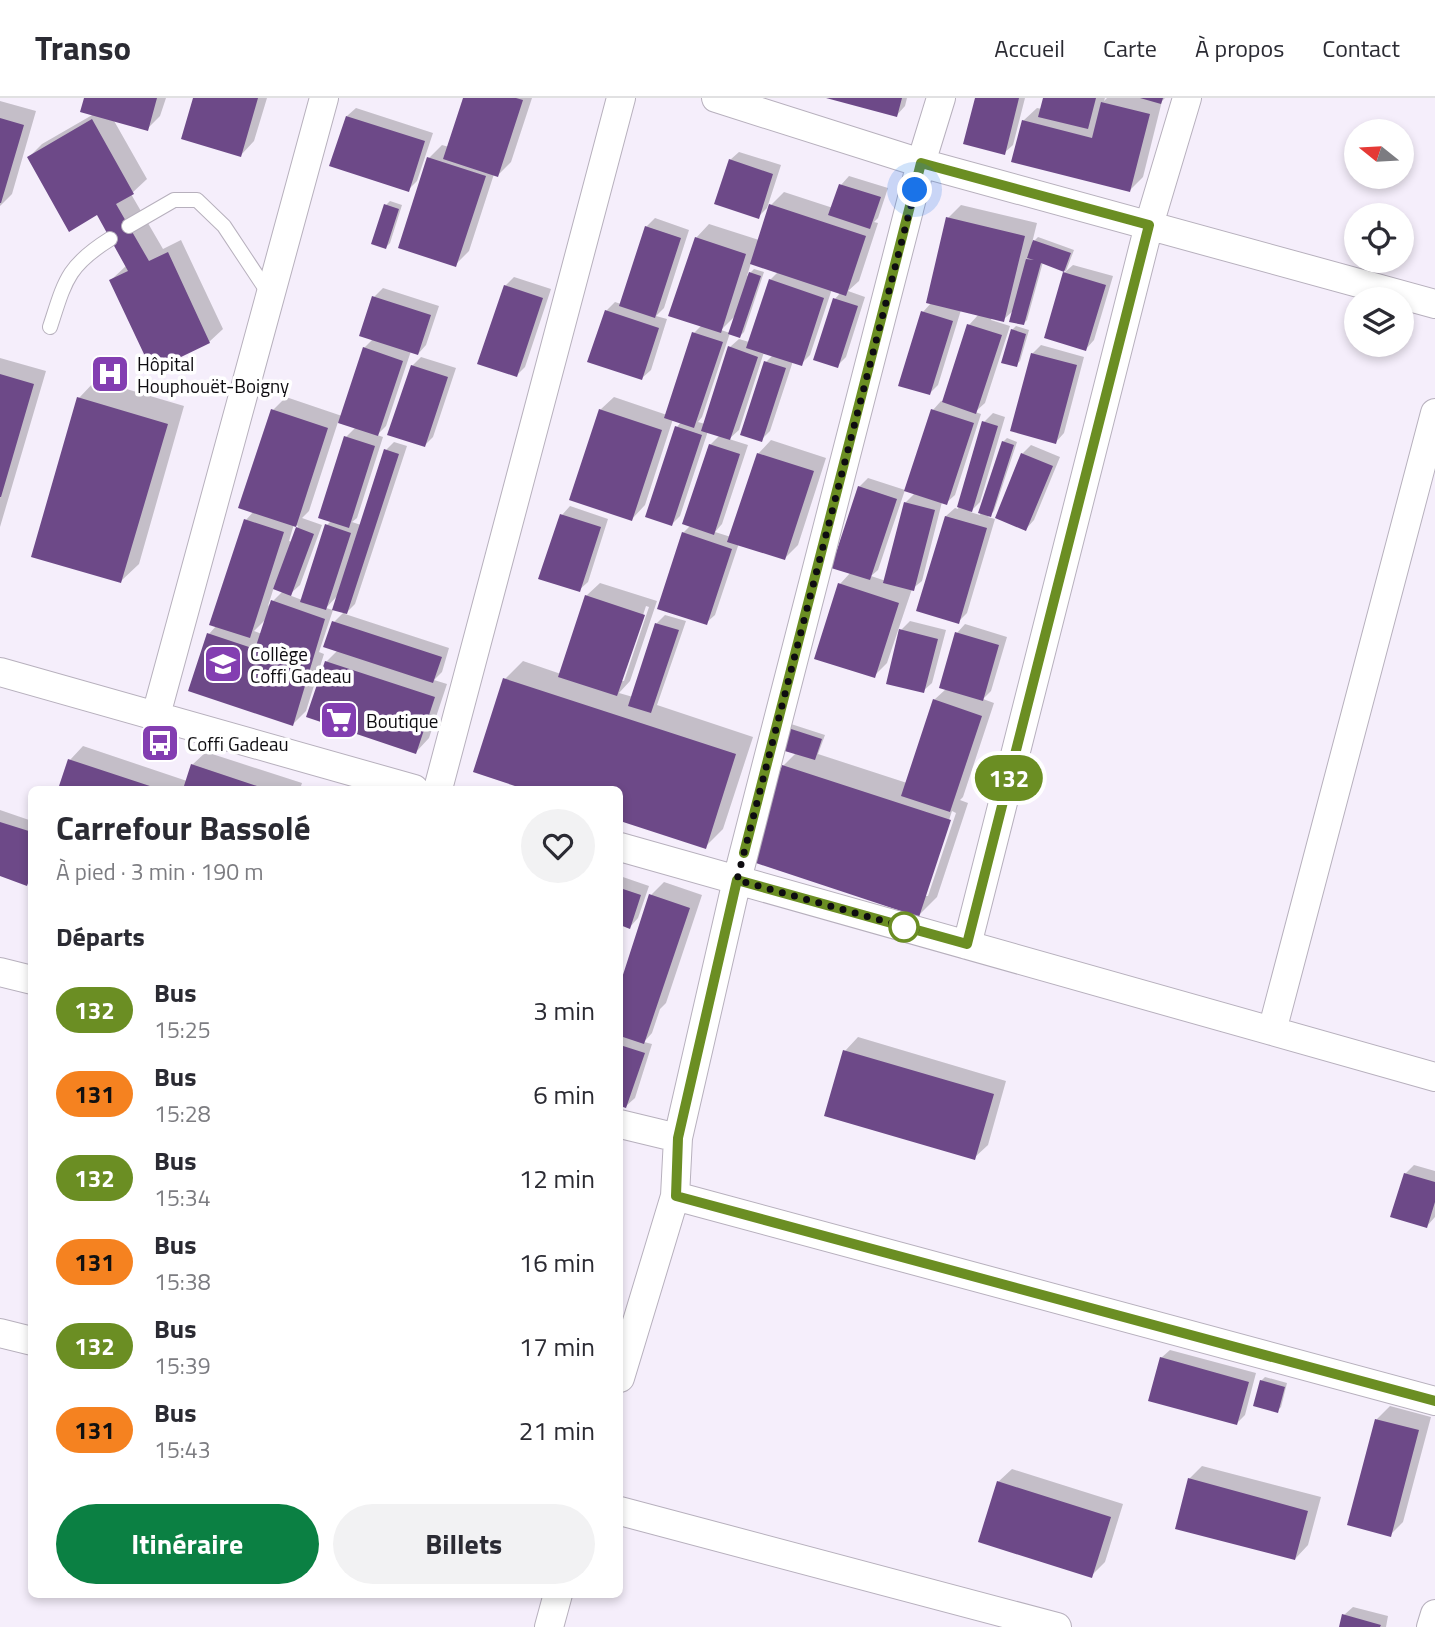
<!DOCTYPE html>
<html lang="fr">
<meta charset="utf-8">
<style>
:root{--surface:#fff;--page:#f2f2f3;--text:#2b2b33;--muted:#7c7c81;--line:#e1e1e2;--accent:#0b8043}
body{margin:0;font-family:"Titillium Web",sans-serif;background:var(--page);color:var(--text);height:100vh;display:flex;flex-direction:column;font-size:26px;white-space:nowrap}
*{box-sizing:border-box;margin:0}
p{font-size:23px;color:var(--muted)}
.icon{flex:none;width:38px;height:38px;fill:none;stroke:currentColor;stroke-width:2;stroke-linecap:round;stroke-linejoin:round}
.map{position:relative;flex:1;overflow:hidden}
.sheet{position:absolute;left:28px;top:688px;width:595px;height:812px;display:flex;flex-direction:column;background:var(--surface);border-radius:10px;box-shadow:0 4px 10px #0003}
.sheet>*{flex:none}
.badge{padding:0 14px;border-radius:23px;font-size:24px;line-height:46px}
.needle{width:46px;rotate:288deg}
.buttons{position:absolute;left:1344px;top:21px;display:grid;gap:14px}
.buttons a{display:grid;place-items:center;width:70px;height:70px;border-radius:50%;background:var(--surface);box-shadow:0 4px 10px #0003;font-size:35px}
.you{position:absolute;width:35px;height:35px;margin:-18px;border:5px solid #fff;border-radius:50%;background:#1a73e8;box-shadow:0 0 0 10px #1a73e833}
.map>.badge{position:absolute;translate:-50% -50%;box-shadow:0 0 0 4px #fff}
h2{padding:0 28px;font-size:26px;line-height:63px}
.round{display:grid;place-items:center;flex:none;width:74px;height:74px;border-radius:37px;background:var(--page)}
.headline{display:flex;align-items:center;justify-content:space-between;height:119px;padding:0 28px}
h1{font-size:33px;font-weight:700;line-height:52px}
.primary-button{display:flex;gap:14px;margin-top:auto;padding:14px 28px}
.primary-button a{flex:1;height:80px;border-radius:42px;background:var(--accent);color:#fff;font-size:28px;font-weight:700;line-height:80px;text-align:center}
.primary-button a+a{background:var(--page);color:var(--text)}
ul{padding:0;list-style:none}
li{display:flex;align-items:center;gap:21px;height:84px;padding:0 28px}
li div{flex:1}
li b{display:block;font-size:26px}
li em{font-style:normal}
li .badge{min-width:77px;font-weight:700;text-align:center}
header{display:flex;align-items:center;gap:42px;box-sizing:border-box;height:98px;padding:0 35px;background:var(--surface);border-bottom:2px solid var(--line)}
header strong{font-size:33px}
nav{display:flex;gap:38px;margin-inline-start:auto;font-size:24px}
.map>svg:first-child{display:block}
</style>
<header>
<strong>Transo</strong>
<nav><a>Accueil</a><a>Carte</a><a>À propos</a><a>Contact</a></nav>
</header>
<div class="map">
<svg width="1435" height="1529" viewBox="0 0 1435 1529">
<rect width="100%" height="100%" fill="#f5eefb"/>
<!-- shadow -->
<path fill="#0003" fill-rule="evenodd" d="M86,0H166L160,18L147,31L113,21L147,81L131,96L163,151L181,142L223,231L209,244L111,182L127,167L98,115L29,59L42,46L94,16Z
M195,0H267L254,43L241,57Z
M465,0H532L511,64L498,77L494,76L469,153L455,167L429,60L442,47L449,49Z
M829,0H907L905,8L897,17Z
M977,0H1025L1013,47L1004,55Z
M1045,0H1105L1104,3L1107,0H1165L1162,3L1143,79L1130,92L1023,23L1037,10L1042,11Z
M0,3L36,13L12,96L0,108Z
M356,10L433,35L417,83L408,92L347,18Z
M739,54L781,67L767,110L758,119L730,62Z
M849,78L888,90L878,120L874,124L878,125L859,183L848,193L865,199L846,259L837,268L835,201L841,194L832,191L810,257L801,266L793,263L770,333L761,342L766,264L773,257L764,254L739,332L729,341L748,347L722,426L715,434L731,439L758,356L771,342L826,360L798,447L785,460L739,445L715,517L706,525L683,435L691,427L710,347L720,337L708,333L680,418L672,426L677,329L681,324L673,321L645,407L632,421L600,312L614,299L667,317L694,235L702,227L696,140L709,126L759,142L771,107L784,94L833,110L841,87ZM751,165L778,174L770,182L749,244L739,241L730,249L705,326L698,324L702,319L730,235L740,238L744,234L764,174L754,171L747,178ZM736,217L730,235L721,232Z
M390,103L402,107L390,145L386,149V107Z
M961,107L1037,125L1032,145L1038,139L1074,152L1066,173L1043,164L1027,222L1023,226L1015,211L1003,222L992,220L991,222L1010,228L985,305L975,314L981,316L955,397L946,405L942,404L922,483L912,491L887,565L874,578L816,559L840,486L851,474L859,389L868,380L905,392L878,472L871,478L886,483L905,405L915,395L933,312L941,303L944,304L969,227L979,216L961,212L938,287L930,295L923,214L931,205L948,120Z
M655,120L689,132L664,210L656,218L667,221L651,272L642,280L606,213L615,204L621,206L646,129Z
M1073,167L1113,178L1094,242L1086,251L1064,175Z
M514,179L551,191L525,269L517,277L505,188Z
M383,190L439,208L426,247L418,256L411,253L386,328L377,337L383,339L357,420L352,424L361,427L386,352L394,344L407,348L355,506L345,516L449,550L442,574L434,582L447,586L429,640L416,654L326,564L338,552L334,524L344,514L338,497L326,510L333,512L319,554L324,556L306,613L293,626L209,536L217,527L246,422L254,413L273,312L286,299L342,318L364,250L373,241L374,199ZM338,324L356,329L346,339L331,423L327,427L302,502L289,497L300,487L322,427L302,420L309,413ZM294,426L298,428L292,444L289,443ZM274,489L283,493L268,508ZM267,520L262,536L254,533Z
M1016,228L1029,232L1020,263L1016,267L1012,232Z
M1041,247L1084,259L1064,335L1056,344L1032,256Z
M421,259L456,270L433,339L425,347L412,268Z
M0,260L46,273L0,429Z
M96,282L184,308L139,466L121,483L79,300Z
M993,315L1005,319L980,404L970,414L980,417L1003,344L1007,340L1017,344L994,413L988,419L995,421L967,515L958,524L946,418L955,410L958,411L984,324Z
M1031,347L1060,359L1034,422L1026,431L1022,356Z
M570,408L608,421L588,484L579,492L562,417Z
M600,485L657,503L630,583L619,595L633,599L657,525L665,517L686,523L657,607L753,639L723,731L705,749L620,721V691H530L475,673L505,581L523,563L561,576L586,498ZM646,508L649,509L624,583H621Z
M910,523L946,532L932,585L923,593L898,535Z
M965,526L1007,539L991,593L983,601L994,605L963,699L960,702L968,705L937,799L919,817L783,668L796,655L780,649L791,626L825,637L818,656L907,685L934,602L946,591L957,535ZM952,713L956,715L928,798H924Z
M83,648L187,683L192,667L206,654L302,685L300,691H60L70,662Z
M0,712L32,723V781L27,786L0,777Z
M620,778L649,788L638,820L630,829L620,825Z
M664,784L702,797L666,905L660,911L652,935L644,944L652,946L635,1000L626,1008L620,1006V891L651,797Z
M858,939L1006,983L988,1047L974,1060L845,953Z
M1414,1067L1435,1073V1119L1427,1128L1405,1076Z
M1170,1252L1256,1275L1245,1317L1236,1326L1161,1260Z
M1265,1279L1287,1285L1281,1309L1277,1313L1261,1283Z
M1390,1308L1431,1319L1403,1424L1390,1437L1349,1426L1377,1321Z
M1202,1368L1321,1399L1308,1447L1295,1461L1189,1381Z
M1012,1371L1123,1406L1105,1464L1091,1478L998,1384Z
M1353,1509L1388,1518L1386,1529H1341L1344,1517Z"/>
<!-- building -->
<path fill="#6d4988" d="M84,0H157L148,33L80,14Z
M193,0H258L241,59L181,41Z
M463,0H516L523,2L498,79L443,61Z
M826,0H902L897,19Z
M975,0H1019L1005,57L963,46Z
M1043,0H1096L1088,31L1038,19Z
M1140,0H1163L1161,6Z
M1101,4L1150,16L1130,94L1011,64L1022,22L1092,40Z
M346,18L425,43L409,94L329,68Z
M0,20L24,27L1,105H0Z
M92,21L134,96L116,106L149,163L168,154L210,245L152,273L109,182L128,173L97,117L69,134L27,59Z
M427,59L486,78L456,169L398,150Z
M729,61L773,76L759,121L714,106Z
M839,86L881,99L870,131L828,117Z
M384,106L399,111L386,151L371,146Z
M769,106L866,138L846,198L750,166Z
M946,119L1025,138L1004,224L926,205Z
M645,128L681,140L655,220L619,208Z
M695,139L746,156L721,235L668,218Z
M1033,142L1071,155L1064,174L1041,165L1024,227L1009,224L1026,161L1034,162L1027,160Z
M749,174L761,178L740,240L728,236Z
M1063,174L1106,187L1086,253L1044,240Z
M769,181L824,200L802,268L746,250Z
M504,187L543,200L517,279L477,266Z
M372,198L431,217L418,257L359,238Z
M833,200L858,208L838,270L813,262Z
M605,212L659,230L642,282L587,264Z
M921,213L953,223L930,297L898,288Z
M967,226L1002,237L976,316L942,304Z
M1011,231L1026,236L1017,269L1001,265Z
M692,234L723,244L694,330L664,320Z
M728,248L758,259L730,342L701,333Z
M363,249L403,263L378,338L338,325Z
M1031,255L1077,267L1056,346L1010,333Z
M764,263L786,270L762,344L740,337Z
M411,267L448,279L425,349L387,337Z
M0,276L34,286L1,399H0Z
M77,299L168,326L121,485L31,459Z
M271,311L328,330L296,429L238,410Z
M599,311L662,332L632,423L569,402Z
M931,311L974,325L947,407L904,393Z
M982,323L998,328L972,414L957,409Z
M675,328L702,337L672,428L645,419Z
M344,338L375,348L349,430L318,420Z
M1002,343L1014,347L991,419L978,415Z
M709,346L740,356L714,437L682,426Z
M384,351L399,356L347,516L332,512Z
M757,355L814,373L785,462L727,444Z
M1021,355L1053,368L1026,433L995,420Z
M858,388L897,401L870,482L831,470Z
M904,404L935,412L914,493L883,485Z
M560,416L601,429L580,494L538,481Z
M945,418L987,430L959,526L916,513Z
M244,421L284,434L250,540L209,527Z
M325,426L351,435L326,512L300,504Z
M296,429L314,436L291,498L273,491Z
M682,434L732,451L707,527L657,511Z
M838,485L899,505L875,580L814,561Z
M585,497L645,517L617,598L558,579Z
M271,502L325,521L293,628L188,593L207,535L255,551Z
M332,523L442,559L433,585L323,549Z
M655,525L679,532L651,615L628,608Z
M899,531L938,541L924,595L886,586Z
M955,534L999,547L983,603L939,590Z
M325,563L435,599L416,656L306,619Z
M503,580L736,656L706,751L620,723V691H524L473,674Z
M933,601L982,618L950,714L901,698Z
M785,629L822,641L815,662L778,651Z
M68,661L159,691H58Z
M191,666L266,691H183Z
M782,667L951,722L919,819L750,763Z
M0,724L32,734V774L27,788L0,778Z
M620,790L641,797L630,831L620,827Z
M649,796L690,810L644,946L620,938V886Z
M620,947L645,955L626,1010L620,1008Z
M843,952L994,996L975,1062L824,1018Z
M1404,1075L1435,1084V1104L1427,1130L1390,1119Z
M1160,1259L1249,1284L1237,1327L1148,1303Z
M1260,1282L1285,1289L1278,1315L1253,1308Z
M1375,1321L1419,1332L1391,1439L1347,1427Z
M1188,1380L1308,1413L1295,1462L1175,1431Z
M997,1383L1111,1419L1092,1480L978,1444Z
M1342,1516L1381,1527L1380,1529H1339Z"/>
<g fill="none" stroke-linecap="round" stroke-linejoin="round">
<defs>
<path id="lane" d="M129,128L174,102H197L224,128L269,196
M50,229C65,183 67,168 110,141"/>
<path id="street" d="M716,0L921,65L1435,206
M0,574L414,691
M156,617L324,0
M438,691L621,0
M620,749L1435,979
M967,847L1149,127L1187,0
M0,874L32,882
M1272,933L1435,315
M620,1026L678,1040
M675,1098L1435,1303
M0,1235L32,1243
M620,1280L675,1098L678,1040L737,782L921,65L941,0
M620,1413L1057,1529
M549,1529L558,1496
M1431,1529L1435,1516"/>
</defs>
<!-- lane casing -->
<use href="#lane" stroke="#b7b0bd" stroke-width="16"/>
<!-- street casing -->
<use href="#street" stroke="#b7b0bd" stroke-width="30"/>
<!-- lane -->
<use href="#lane" stroke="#fff" stroke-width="14"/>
<!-- street -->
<use href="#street" stroke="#fff" stroke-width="28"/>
</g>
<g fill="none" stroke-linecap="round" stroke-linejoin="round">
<defs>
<path id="line" d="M744,755L921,65L1149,127L967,846L737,782L678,1040L676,1098L1435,1303"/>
</defs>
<!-- line casing -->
<use href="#line" stroke="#fff" stroke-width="16"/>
<!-- line -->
<use href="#line" stroke="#6b8e23" stroke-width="10"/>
<!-- walk -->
<path stroke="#0e0c10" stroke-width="7" stroke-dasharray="0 12.6" d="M904,829L916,832L737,782L915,92"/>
</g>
<!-- icons -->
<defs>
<symbol id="hospital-square" viewBox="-11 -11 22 22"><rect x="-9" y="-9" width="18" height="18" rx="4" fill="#833eb1" stroke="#fff"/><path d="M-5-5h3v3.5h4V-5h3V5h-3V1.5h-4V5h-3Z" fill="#fff"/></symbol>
<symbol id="school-square" viewBox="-11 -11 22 22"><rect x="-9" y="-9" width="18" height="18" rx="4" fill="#833eb1" stroke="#fff"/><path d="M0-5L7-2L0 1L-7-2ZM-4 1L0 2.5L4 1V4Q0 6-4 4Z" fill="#fff"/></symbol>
<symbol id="supermarket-square" viewBox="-11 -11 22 22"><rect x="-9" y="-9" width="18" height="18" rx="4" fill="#833eb1" stroke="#fff"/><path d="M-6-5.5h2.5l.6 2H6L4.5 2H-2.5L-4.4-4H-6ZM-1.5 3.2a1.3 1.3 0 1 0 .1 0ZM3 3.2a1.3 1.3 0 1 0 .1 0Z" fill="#fff"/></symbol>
<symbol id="bus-square" viewBox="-11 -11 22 22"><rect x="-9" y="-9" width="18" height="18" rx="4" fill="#833eb1" stroke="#fff"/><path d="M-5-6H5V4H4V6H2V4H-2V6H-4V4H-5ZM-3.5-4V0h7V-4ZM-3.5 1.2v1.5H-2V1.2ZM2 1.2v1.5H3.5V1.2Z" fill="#fff"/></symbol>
</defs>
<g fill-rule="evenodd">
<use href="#hospital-square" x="88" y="254" width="44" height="44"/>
<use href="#school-square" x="201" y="544" width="44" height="44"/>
<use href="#supermarket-square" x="317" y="600" width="44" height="44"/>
<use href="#bus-square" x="138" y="623" width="44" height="44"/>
</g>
<!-- markers -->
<circle fill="#fff" stroke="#6b8e23" stroke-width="3.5" cx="904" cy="829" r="14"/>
<g text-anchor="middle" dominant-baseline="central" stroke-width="7" stroke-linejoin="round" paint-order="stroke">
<!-- poi labels -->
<g font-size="19" fill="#0e0c10" stroke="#fff" text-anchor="start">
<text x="137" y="265">Hôpital<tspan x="137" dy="22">Houphouët-Boigny</tspan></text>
<text x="250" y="555">Collège<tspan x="250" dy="22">Coffi Gadeau</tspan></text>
<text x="366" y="622">Boutique</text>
<text x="187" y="645">Coffi Gadeau</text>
</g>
</g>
</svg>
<div class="buttons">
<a><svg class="needle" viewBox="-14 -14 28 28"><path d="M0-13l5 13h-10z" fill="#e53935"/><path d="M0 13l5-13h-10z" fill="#7c7c81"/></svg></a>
<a><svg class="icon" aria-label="locate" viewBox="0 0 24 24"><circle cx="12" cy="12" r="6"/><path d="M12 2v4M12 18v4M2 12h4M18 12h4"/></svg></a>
<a><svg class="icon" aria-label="layers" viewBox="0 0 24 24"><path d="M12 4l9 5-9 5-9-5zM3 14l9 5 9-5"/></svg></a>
</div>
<div class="you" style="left:915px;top:92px"></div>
<b class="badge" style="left:1009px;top:680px;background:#6b8e23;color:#fff">132</b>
<section class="sheet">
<div class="headline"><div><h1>Carrefour Bassolé</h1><p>À pied · 3 min · 190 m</p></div><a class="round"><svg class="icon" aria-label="heart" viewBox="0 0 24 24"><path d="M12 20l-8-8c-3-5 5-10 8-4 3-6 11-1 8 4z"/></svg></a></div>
<h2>Départs</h2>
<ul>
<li><span class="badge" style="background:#6b8e23;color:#fff">132</span><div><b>Bus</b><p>15:25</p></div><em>3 min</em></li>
<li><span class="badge" style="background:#f58220;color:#111">131</span><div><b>Bus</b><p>15:28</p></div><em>6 min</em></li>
<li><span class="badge" style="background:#6b8e23;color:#fff">132</span><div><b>Bus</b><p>15:34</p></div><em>12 min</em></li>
<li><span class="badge" style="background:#f58220;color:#111">131</span><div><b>Bus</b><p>15:38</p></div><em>16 min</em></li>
<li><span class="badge" style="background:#6b8e23;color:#fff">132</span><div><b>Bus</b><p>15:39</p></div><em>17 min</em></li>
<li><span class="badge" style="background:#f58220;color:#111">131</span><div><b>Bus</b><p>15:43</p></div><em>21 min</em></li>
</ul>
<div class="primary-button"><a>Itinéraire</a><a>Billets</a></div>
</section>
</div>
